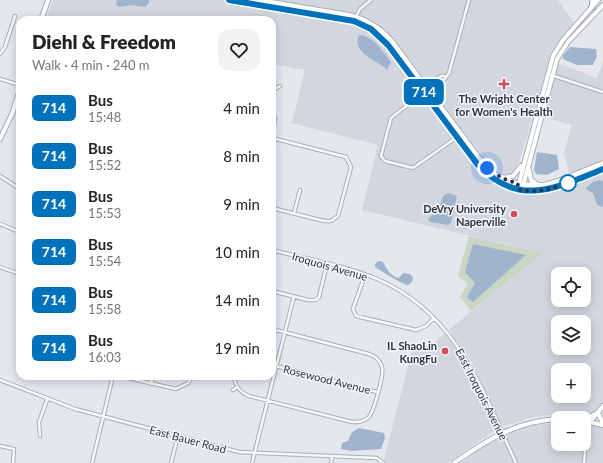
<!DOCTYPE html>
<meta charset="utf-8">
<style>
:root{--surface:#fff;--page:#f2f2f2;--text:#222;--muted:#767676}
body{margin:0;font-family:Lato,sans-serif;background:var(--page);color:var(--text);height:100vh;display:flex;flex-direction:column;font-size:15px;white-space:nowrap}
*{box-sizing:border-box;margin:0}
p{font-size:13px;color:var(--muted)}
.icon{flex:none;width:22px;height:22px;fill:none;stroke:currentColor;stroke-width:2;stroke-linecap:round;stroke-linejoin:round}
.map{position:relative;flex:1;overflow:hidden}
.side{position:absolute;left:16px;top:16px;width:260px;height:364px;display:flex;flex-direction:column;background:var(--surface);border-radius:12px;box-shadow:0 2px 10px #0003}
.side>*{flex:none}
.badge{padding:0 8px;border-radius:6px;font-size:14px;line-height:26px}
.tools{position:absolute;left:551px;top:267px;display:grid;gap:8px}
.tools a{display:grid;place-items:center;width:40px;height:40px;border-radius:8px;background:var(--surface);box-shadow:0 2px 10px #0003;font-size:20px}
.you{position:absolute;width:20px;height:20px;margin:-10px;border:3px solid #fff;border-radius:50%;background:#1a73e8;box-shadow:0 0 0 6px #1a73e833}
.map>.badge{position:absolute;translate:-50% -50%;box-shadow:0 0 0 2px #fff}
.round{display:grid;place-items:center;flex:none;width:42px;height:42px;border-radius:12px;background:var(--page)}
.headline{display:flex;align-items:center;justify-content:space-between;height:68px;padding:0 16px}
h1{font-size:19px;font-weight:800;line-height:30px}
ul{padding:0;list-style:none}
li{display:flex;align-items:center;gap:12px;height:48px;padding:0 16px}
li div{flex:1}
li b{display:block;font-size:15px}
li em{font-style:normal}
li .badge{min-width:44px;font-weight:700;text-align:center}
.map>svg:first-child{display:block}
</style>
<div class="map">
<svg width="603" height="463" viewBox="0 0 603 463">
<rect width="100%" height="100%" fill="#e4e7ec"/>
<!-- built -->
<path fill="#d2d6de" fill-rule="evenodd" d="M53,0H220L353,22L373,32L384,42L476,165L494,181L526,194L542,193L555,190L603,170V402L600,406L593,413L585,417L548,415L525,419L505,426L502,425L472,362L449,330L542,253L362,210L378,145L292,123L305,70L272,64V20H45ZM558,274H584V300H558ZM558,322H584V348H558ZM558,370H584V396H558Z
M269,0H558L575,24L559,41L552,53L517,169L514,173L506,175L494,170L485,163L391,38L364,18Z
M603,61V162L570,175L564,153L572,125L542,117L557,63L597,78Z
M445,333L468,366L497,429L448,463H383L413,347L425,350Z
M558,423V444H584V425L603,428V463H461L483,446L511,433L533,425Z"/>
<!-- green -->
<path fill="#c9d6c5" d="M469,236L543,253L471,311L460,297L468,284L458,276Z"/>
<!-- water -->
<path fill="#9fb4cc" d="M117,0H149V3L145,7L131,5L119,7L116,5Z
M359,35C373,35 384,53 391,62L387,70C378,60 351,54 359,35Z
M570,47L596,49L597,56L593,65H577L563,59V56Z
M537,152L557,155L559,169L547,175L536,174L534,170Z
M600,180L603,182V207L597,205L593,193L587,190L586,188L593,182Z
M448,193L457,196L451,223L448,225L430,222L428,219L438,210L443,196Z
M473,244L526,255L473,302L467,297L475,283L465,272Z
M378,261L383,262C386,268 391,277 399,278L403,273L410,274L413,278L412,282L408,285C402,284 381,271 375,267V264Z
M359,428L384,433L385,438L381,449L352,451L341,449L342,443L348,441L352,432Z"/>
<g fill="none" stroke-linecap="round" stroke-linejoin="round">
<defs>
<path id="street" d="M356,17L360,9L371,0
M0,54L5,47L15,16
M551,75L603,92
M0,79L20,85
M428,89V86L441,76H445
M272,91L280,86
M272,107L275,119L272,132
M457,137L413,168L385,161L381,156L391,118L428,89L431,90L444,80L449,73L469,0
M272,138L346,157L351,167L338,216L331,221H324L272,208
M0,176L20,189
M294,213L300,190
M0,224L20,232
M272,250C307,259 344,265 377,279C457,313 483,391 516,463
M0,267L20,274
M365,275L353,309L356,316L416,330L426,326L434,318
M272,291L308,300H316L319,297L327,264
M276,366L377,392
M119,376L176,389L188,383L193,376
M234,376C235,386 239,392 249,396L352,422C358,422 363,422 368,418C374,412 384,375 382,367C380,360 375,356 369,354L272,329
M0,380L75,409L239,452L377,458L383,463
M151,384L153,376
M233,390L237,387
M40,436L39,422L47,400
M0,446L14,449L13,463
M92,463L113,376
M171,463L178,436
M252,463L294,296
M331,463L332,457
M584,463L587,428L590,422"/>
<path id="secondary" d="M229,0L355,21L377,33L388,45L478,165C518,208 557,188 603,169
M259,0L349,15C366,19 379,27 391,40L482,162L495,174L518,184L544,185L558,181L603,163
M41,20L48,0
M0,139L12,114L20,90
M529,170L531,180L538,185
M503,178L513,176L521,166
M523,186L557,59L568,42L603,5
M518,187L553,56L563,40L598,0
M590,422L603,406"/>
<path id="primary" d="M584,419L598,413L603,423
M584,421L603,425
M454,463C487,440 516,421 558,419"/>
<path id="highway" d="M592,7L593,0"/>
</defs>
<!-- street casing -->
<use href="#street" stroke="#a9aeb7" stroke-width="4.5"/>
<!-- secondary casing -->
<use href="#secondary" stroke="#a9aeb7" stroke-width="6"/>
<!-- primary casing -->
<use href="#primary" stroke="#a3abb8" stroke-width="6"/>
<!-- highway casing -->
<use href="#highway" stroke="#8b94a3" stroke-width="7"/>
<!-- street -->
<use href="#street" stroke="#f7f8fa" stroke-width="2.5"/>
<!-- secondary -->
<use href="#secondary" stroke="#fff" stroke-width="4"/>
<!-- primary -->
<use href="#primary" stroke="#fff" stroke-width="4"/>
<!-- highway -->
<use href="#highway" stroke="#fff" stroke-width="5"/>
</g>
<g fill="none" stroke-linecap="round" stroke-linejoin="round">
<defs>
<path id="line" d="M229,0L354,21L371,29L388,45L478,165C519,208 556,188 603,169"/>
</defs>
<!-- line casing -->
<use href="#line" stroke="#fff" stroke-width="9"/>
<!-- line -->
<use href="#line" stroke="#0072bc" stroke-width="6"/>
<!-- walk -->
<path stroke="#2b3445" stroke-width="4" stroke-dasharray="0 7.2" d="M487,168L502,178L518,184L517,189C536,194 550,189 568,183"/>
</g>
<!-- markers -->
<g fill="#d1495b" stroke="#f4f6f9" stroke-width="1.5">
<path d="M502 78h4v4h4v4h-4v4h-4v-4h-4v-4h4z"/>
<circle cx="514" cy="214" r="4"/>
<circle cx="445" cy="351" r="4"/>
</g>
<circle fill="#fff" stroke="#0072bc" stroke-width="2" cx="568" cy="183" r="8"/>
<g text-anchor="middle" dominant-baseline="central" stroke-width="3" stroke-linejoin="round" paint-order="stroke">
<!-- poi labels -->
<g font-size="11" font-weight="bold" fill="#2b3445" stroke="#f4f6f9" text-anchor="end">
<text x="504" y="98" text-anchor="middle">The Wright Center<tspan x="504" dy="13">for Women's Health</tspan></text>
<text x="506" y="208">DeVry University<tspan x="506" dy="13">Naperville</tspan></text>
<text x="437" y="345">IL ShaoLin<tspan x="437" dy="13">KungFu</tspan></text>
</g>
<!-- street labels -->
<g font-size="11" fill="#2b3445" stroke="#f4f6f9">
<text transform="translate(330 266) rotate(16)">Iroquois Avenue</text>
<text transform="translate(327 379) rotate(14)">Rosewood Avenue</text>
<text transform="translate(482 394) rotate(63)">East Iroquois Avenue</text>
<text transform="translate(188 439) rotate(15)">East Bauer Road</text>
</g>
</g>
</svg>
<div class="tools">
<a><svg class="icon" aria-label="locate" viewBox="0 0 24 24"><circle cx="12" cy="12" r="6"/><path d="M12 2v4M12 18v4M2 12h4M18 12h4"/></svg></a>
<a><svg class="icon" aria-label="layers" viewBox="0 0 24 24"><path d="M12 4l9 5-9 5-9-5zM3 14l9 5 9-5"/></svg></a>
<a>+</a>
<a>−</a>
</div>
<div class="you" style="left:487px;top:168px"></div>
<b class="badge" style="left:424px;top:92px;background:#0072bc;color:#fff">714</b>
<section class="side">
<div class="headline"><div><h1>Diehl &amp; Freedom</h1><p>Walk · 4 min · 240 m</p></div><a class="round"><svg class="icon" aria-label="heart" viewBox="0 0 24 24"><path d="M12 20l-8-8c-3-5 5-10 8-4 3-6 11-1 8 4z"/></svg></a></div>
<ul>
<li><span class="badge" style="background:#0072bc;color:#fff">714</span><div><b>Bus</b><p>15:48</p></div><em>4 min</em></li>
<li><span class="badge" style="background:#0072bc;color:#fff">714</span><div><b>Bus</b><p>15:52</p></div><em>8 min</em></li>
<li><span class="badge" style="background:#0072bc;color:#fff">714</span><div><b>Bus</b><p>15:53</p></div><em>9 min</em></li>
<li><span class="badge" style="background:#0072bc;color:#fff">714</span><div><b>Bus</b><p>15:54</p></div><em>10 min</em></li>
<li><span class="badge" style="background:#0072bc;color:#fff">714</span><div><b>Bus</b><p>15:58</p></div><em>14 min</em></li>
<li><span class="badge" style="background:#0072bc;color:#fff">714</span><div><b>Bus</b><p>16:03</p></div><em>19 min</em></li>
</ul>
</section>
</div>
